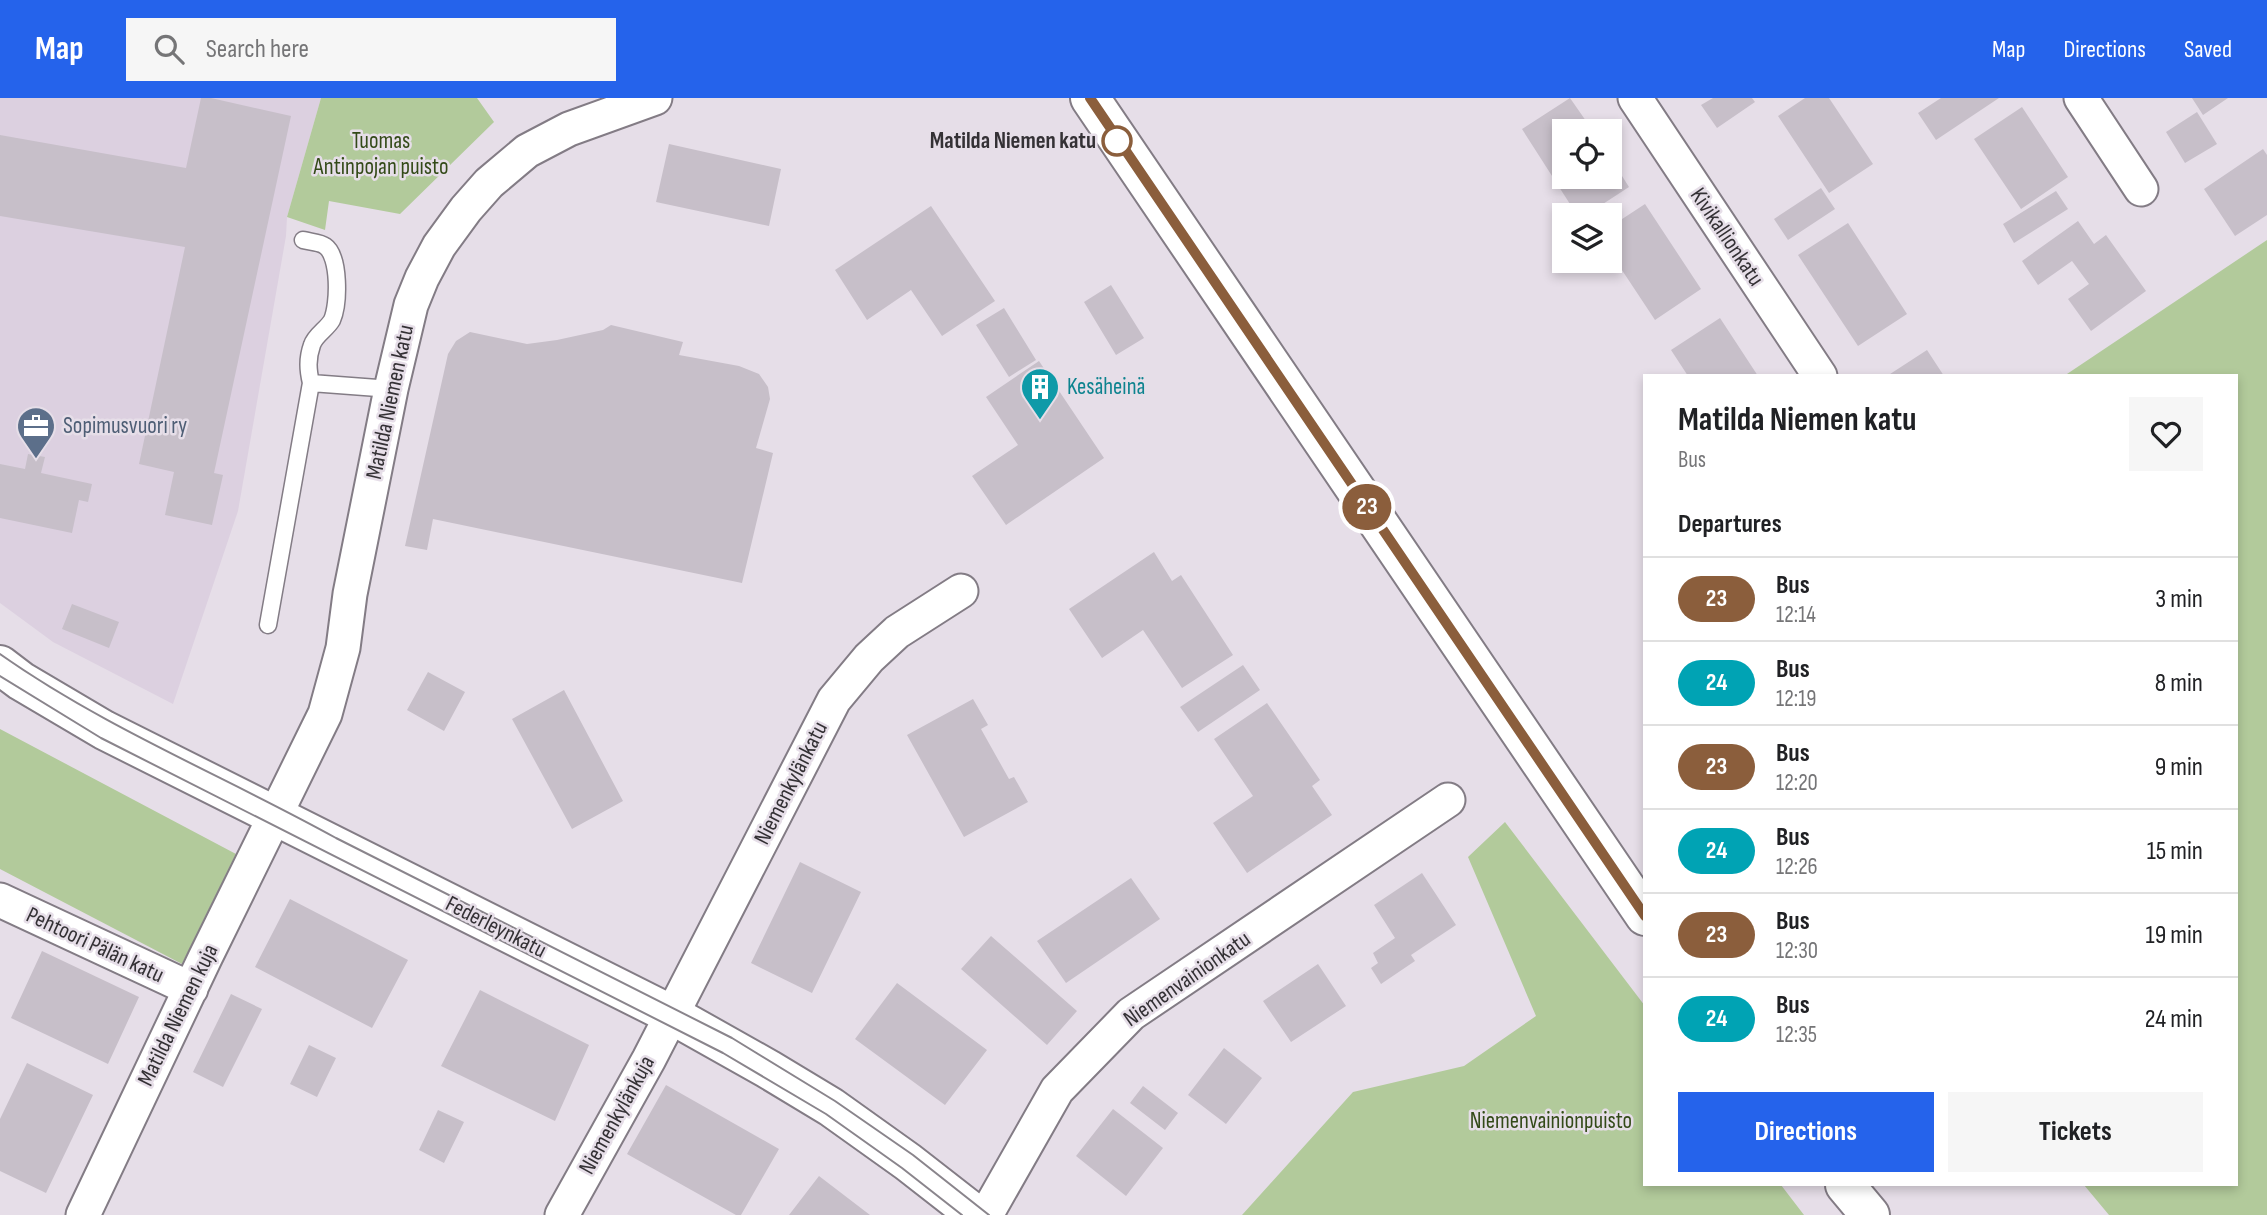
<!DOCTYPE html>
<meta charset="utf-8">
<style>
:root{--surface:#fff;--page:#f6f6f6;--text:#202124;--muted:#757577;--line:#e0e0e0;--accent:#2563eb}
body{margin:0;font-family:"Sofia Sans Condensed",sans-serif;background:var(--page);color:var(--text);height:100vh;display:flex;flex-direction:column;font-size:26px;white-space:nowrap}
*{box-sizing:border-box;margin:0}
p{font-size:23px;color:var(--muted)}
.icon{flex:none;width:38px;height:38px;fill:none;stroke:currentColor;stroke-width:2;stroke-linecap:round;stroke-linejoin:round}
.map{position:relative;flex:1;overflow:hidden}
.details{position:absolute;left:1643px;top:276px;width:595px;height:812px;display:flex;flex-direction:column;background:var(--surface);border-radius:0px;box-shadow:0 4px 10px #0003}
.details>*{flex:none}
.badge{padding:0 14px;border-radius:23px;font-size:24px;line-height:46px}
.controls{position:absolute;left:1552px;top:21px;display:grid;gap:14px}
.controls a{display:grid;place-items:center;width:70px;height:70px;border-radius:0px;background:var(--surface);box-shadow:0 4px 10px #0003;font-size:35px}
.map>.badge{position:absolute;translate:-50% -50%;box-shadow:0 0 0 4px #fff}
h2{padding:0 35px;font-size:26px;line-height:63px}
.round{display:grid;place-items:center;flex:none;width:74px;height:74px;border-radius:0px;background:var(--page)}
.headline{display:flex;align-items:center;justify-content:space-between;height:119px;padding:0 35px}
h1{font-size:33px;font-weight:700;line-height:52px}
.action{display:flex;gap:14px;margin-top:auto;padding:14px 35px}
.action a{flex:1;height:80px;border-radius:0px;background:var(--accent);color:#fff;font-size:28px;font-weight:700;line-height:80px;text-align:center}
.action a+a{background:var(--page);color:var(--text)}
ul{padding:0;list-style:none}
li{display:flex;align-items:center;gap:21px;height:84px;padding:0 35px;border-top:2px solid var(--line)}
li div{flex:1}
li b{display:block;font-size:26px}
li em{font-style:normal}
li .badge{min-width:77px;font-weight:700;text-align:center}
header{display:flex;align-items:center;gap:42px;box-sizing:border-box;height:98px;padding:0 35px;background:var(--accent);color:#fff}
header strong{font-size:33px}
nav{display:flex;gap:38px;margin-inline-start:auto;font-size:24px}
.search{width:490px;height:63px;background:var(--page);display:flex;align-items:center;gap:18px;box-sizing:border-box;padding:0 24px;border-radius:0px;color:var(--muted);font-size:26px}
.map>svg:first-child{display:block}
</style>
<header>
<strong>Map</strong>
<div class="search"><svg class="icon" aria-label="search" viewBox="0 0 24 24"><circle cx="10" cy="10" r="6"/><path d="M15 15l6 6"/></svg>Search here</div>
<nav><a>Map</a><a>Directions</a><a>Saved</a></nav>
</header>
<div class="map">
<svg width="2267" height="1117" viewBox="0 0 2267 1117">
<rect width="100%" height="100%" fill="#e6dee8"/>
<!-- built -->
<path fill="#dcd0e0" d="M0,0H321L287,119L286,138L238,413L173,606L53,544L0,505Z"/>
<!-- green -->
<path fill="#b2ca9b" d="M321,0H477L494,24L400,116L329,103L325,132L287,119Z
M2267,142V1117H2109L2084,1087H2236V278H2064Z
M0,631L236,756L182,866L0,771Z
M1505,724L1645,908V1087H1781L1804,1117H1242L1353,994L1464,968L1536,918L1468,759Z"/>
<!-- building -->
<path fill="#c7bfc9" d="M201,0H211L291,18L214,375L223,377L212,427L165,417L174,374L139,366L185,149L0,118V37L186,70Z
M1570,0L1593,33H1564V79H1610V59L1629,89L1586,117H1577L1522,31Z
M1713,0H1752L1755,4L1717,30L1701,7Z
M1805,0H1829L1873,66L1829,95L1778,18Z
M1941,0H1999L1936,42L1918,15Z
M2192,0H2228L2203,17Z
M2022,9L2068,79L2021,111L1974,41Z
M2197,14L2217,46L2185,65L2166,34Z
M669,46L781,71L769,128L656,104Z
M2263,51L2267,57V117L2235,138L2204,91Z
M1821,90L1835,111L1788,142L1774,121Z
M2056,93L2068,111L2014,145L2003,126Z
M1645,106L1701,191L1655,222L1610,154V129Z
M931,108L995,203L942,238L911,192L867,222L835,172Z
M2078,123L2094,146L2106,137L2146,193L2091,233L2068,201L2089,186L2072,163L2038,187L2022,163Z
M1848,125L1907,216L1858,248L1798,157Z
M1111,187L1144,240L1116,257L1084,204Z
M1004,210L1036,262L1009,279L976,227Z
M1720,220L1758,278H1688L1671,252Z
M611,227L683,244L679,257L739,268L759,276L768,289L770,301L756,350L773,355L742,485L433,421L427,452L405,448L448,256L456,243L470,234L527,246L557,242L603,232Z
M1927,252L1944,278H1887Z
M1039,263L1104,360L1006,427L972,378L1018,347L986,299Z
M28,356L45,359L41,375L92,386L88,404L79,402L72,435L0,420V366L25,371Z
M1154,454L1172,483L1181,477L1233,557L1182,590L1143,532L1102,560L1069,511Z
M72,506L119,524L109,550L62,531Z
M1243,567L1260,592L1198,634L1180,609Z
M428,574L465,594L444,633L407,612Z
M564,592L623,703L572,731L512,621Z
M973,601L988,627L981,631L1009,681L1014,679L1028,704L964,739L907,637Z
M1267,605L1320,682L1312,688L1332,717L1247,775L1213,725L1253,698L1214,641Z
M800,764L861,794L812,895L751,865Z
M1422,775L1456,827L1411,857L1415,863L1381,886L1371,870L1378,865L1373,855L1395,840L1374,807Z
M1131,780L1160,821L1066,885L1037,843Z
M290,801L408,862L372,930L255,869Z
M991,838L1077,913L1047,947L961,871Z
M42,853L139,899L108,966L11,920Z
M1318,866L1346,908L1291,944L1263,903Z
M897,885L987,952L945,1007L855,941Z
M480,892L589,947L555,1023L441,968Z
M231,896L262,911L223,989L193,974Z
M309,947L336,960L317,999L290,986Z
M1224,950L1262,980L1226,1026L1188,997Z
M27,965L93,997L46,1095L0,1073V1021Z
M666,987L779,1051L741,1117H736L627,1056Z
M1143,988L1178,1015L1165,1032L1130,1005Z
M1113,1011L1163,1050L1126,1098L1076,1058Z
M438,1012L464,1024L444,1065L419,1052Z
M819,1078L870,1117H789Z"/>
<g fill="none" stroke-linecap="round" stroke-linejoin="round">
<defs>
<path id="lane" d="M303,142C310,144 320,144 325,148C340,158 339,206 332,222C327,231 315,237 312,247C307,261 308,272 311,285L391,291
M268,527L311,285"/>
<path id="street" d="M1635,0L1820,278
M2081,0L2141,91
M0,802L191,891
M83,1117L205,860L325,616L343,550L350,496L391,291L411,207L422,180L439,148L466,111L489,85L527,53L569,31L655,0
M562,1117L649,961L834,602L869,560L897,534L961,493
M986,1117L1057,992L1131,916L1448,702"/>
<path id="secondary" d="M1090,0L1645,818
M0,567L21,583L104,632L672,917L768,971L831,1009L908,1064L976,1117
M1845,1087L1870,1117"/>
</defs>
<!-- lane casing -->
<use href="#lane" stroke="#837c85" stroke-width="19"/>
<!-- street casing -->
<use href="#street" stroke="#837c85" stroke-width="37"/>
<!-- secondary casing -->
<use href="#secondary" stroke="#837c85" stroke-width="42"/>
<!-- lane -->
<use href="#lane" stroke="#fff" stroke-width="16"/>
<!-- street -->
<use href="#street" stroke="#fff" stroke-width="33"/>
<!-- secondary -->
<use href="#secondary" stroke="#fff" stroke-width="38"/>
<!-- tram -->
<path stroke="#8a858c" stroke-width="2" d="M0,556C105,630 224,678 336,740L732,940L835,1003L913,1057L989,1117
M0,578L101,640L723,955L826,1016L902,1070L962,1117"/>
</g>
<g fill="none" stroke-linecap="round" stroke-linejoin="round">
<defs>
<path id="line" d="M1090,0L1645,818"/>
</defs>
<!-- line casing -->
<use href="#line" stroke="#fff" stroke-width="16"/>
<!-- line -->
<use href="#line" stroke="#8b5e3c" stroke-width="10"/>
</g>
<!-- icons -->
<defs>
<symbol id="building-pin" viewBox="-11 -11 22 30"><path d="M0 17L-7.5 6A9.5 9.5 0 1 1 7.5 6Z" fill="#0f9aa8" stroke="#e6dee8"/><path d="M-4-6H4V6H1V3H-1V6H-4ZM-2.5-4.3h1.7v1.8h-1.7ZM.8-4.3h1.7v1.8H.8ZM-2.5-1h1.7V.8h-1.7ZM.8-1h1.7V.8H.8Z" fill="#fff"/></symbol>
<symbol id="office-pin" viewBox="-11 -11 22 30"><path d="M0 17L-7.5 6A9.5 9.5 0 1 1 7.5 6Z" fill="#5c6f8a" stroke="#e6dee8"/><path d="M-6-3h4V-5.5h4V-3h4V5H-6ZM-1-4.5V-3h2v-1.5ZM-6 0V1H6V0Z" fill="#fff"/></symbol>
</defs>
<g fill-rule="evenodd">
<use href="#building-pin" x="1018" y="267" width="44" height="60"/>
<use href="#office-pin" x="14" y="306" width="44" height="60"/>
</g>
<!-- markers -->
<circle fill="#fff" stroke="#8b5e3c" stroke-width="3.5" cx="1117" cy="43" r="14"/>
<g text-anchor="middle" dominant-baseline="central" stroke-width="5" stroke-linejoin="round" paint-order="stroke">
<!-- park labels -->
<g font-size="23" fill="#334a18" stroke="#e6dee8">
<text x="381" y="43">Tuomas<tspan x="381" dy="26">Antinpojan puisto</tspan></text>
<text x="1551" y="1023">Niemenvainionpuisto</text>
</g>
<!-- stop labels -->
<g font-size="23" font-weight="bold" fill="#343135" stroke="#e6dee8" text-anchor="end">
<text x="1096" y="43">Matilda Niemen katu</text>
</g>
<!-- street labels -->
<g font-size="23" fill="#343135" stroke="#e6dee8">
<text transform="translate(1727 139) rotate(56)">Kivikallionkatu</text>
<text transform="translate(390 304) rotate(-78)">Matilda Niemen katu</text>
<text transform="translate(791 685) rotate(-63)">Niemenkylänkatu</text>
<text transform="translate(496 829) rotate(27)">Federleynkatu</text>
<text transform="translate(95 847) rotate(25)">Pehtoori Pälän katu</text>
<text transform="translate(1187 881) rotate(-35)">Niemenvainionkatu</text>
<text transform="translate(178 917) rotate(-64)">Matilda Niemen kuja</text>
<text transform="translate(617 1017) rotate(-61)">Niemenkylänkuja</text>
</g>
<!-- culture labels -->
<g font-size="23" fill="#0d838f" stroke="#e6dee8" text-anchor="start">
<text x="1067" y="289">Kesäheinä</text>
</g>
<!-- service labels -->
<g font-size="23" fill="#4e5e75" stroke="#e6dee8" text-anchor="start">
<text x="63" y="328">Sopimusvuori ry</text>
</g>
</g>
</svg>
<div class="controls">
<a><svg class="icon" aria-label="locate" viewBox="0 0 24 24"><circle cx="12" cy="12" r="6"/><path d="M12 2v4M12 18v4M2 12h4M18 12h4"/></svg></a>
<a><svg class="icon" aria-label="layers" viewBox="0 0 24 24"><path d="M12 4l9 5-9 5-9-5zM3 14l9 5 9-5"/></svg></a>
</div>
<b class="badge" style="left:1367px;top:409px;background:#8b5e3c;color:#fff">23</b>
<section class="details">
<div class="headline"><div><h1>Matilda Niemen katu</h1><p>Bus</p></div><a class="round"><svg class="icon" aria-label="heart" viewBox="0 0 24 24"><path d="M12 20l-8-8c-3-5 5-10 8-4 3-6 11-1 8 4z"/></svg></a></div>
<h2>Departures</h2>
<ul>
<li><span class="badge" style="background:#8b5e3c;color:#fff">23</span><div><b>Bus</b><p>12:14</p></div><em>3 min</em></li>
<li><span class="badge" style="background:#00a3b4;color:#fff">24</span><div><b>Bus</b><p>12:19</p></div><em>8 min</em></li>
<li><span class="badge" style="background:#8b5e3c;color:#fff">23</span><div><b>Bus</b><p>12:20</p></div><em>9 min</em></li>
<li><span class="badge" style="background:#00a3b4;color:#fff">24</span><div><b>Bus</b><p>12:26</p></div><em>15 min</em></li>
<li><span class="badge" style="background:#8b5e3c;color:#fff">23</span><div><b>Bus</b><p>12:30</p></div><em>19 min</em></li>
<li><span class="badge" style="background:#00a3b4;color:#fff">24</span><div><b>Bus</b><p>12:35</p></div><em>24 min</em></li>
</ul>
<div class="action"><a>Directions</a><a>Tickets</a></div>
</section>
</div>
